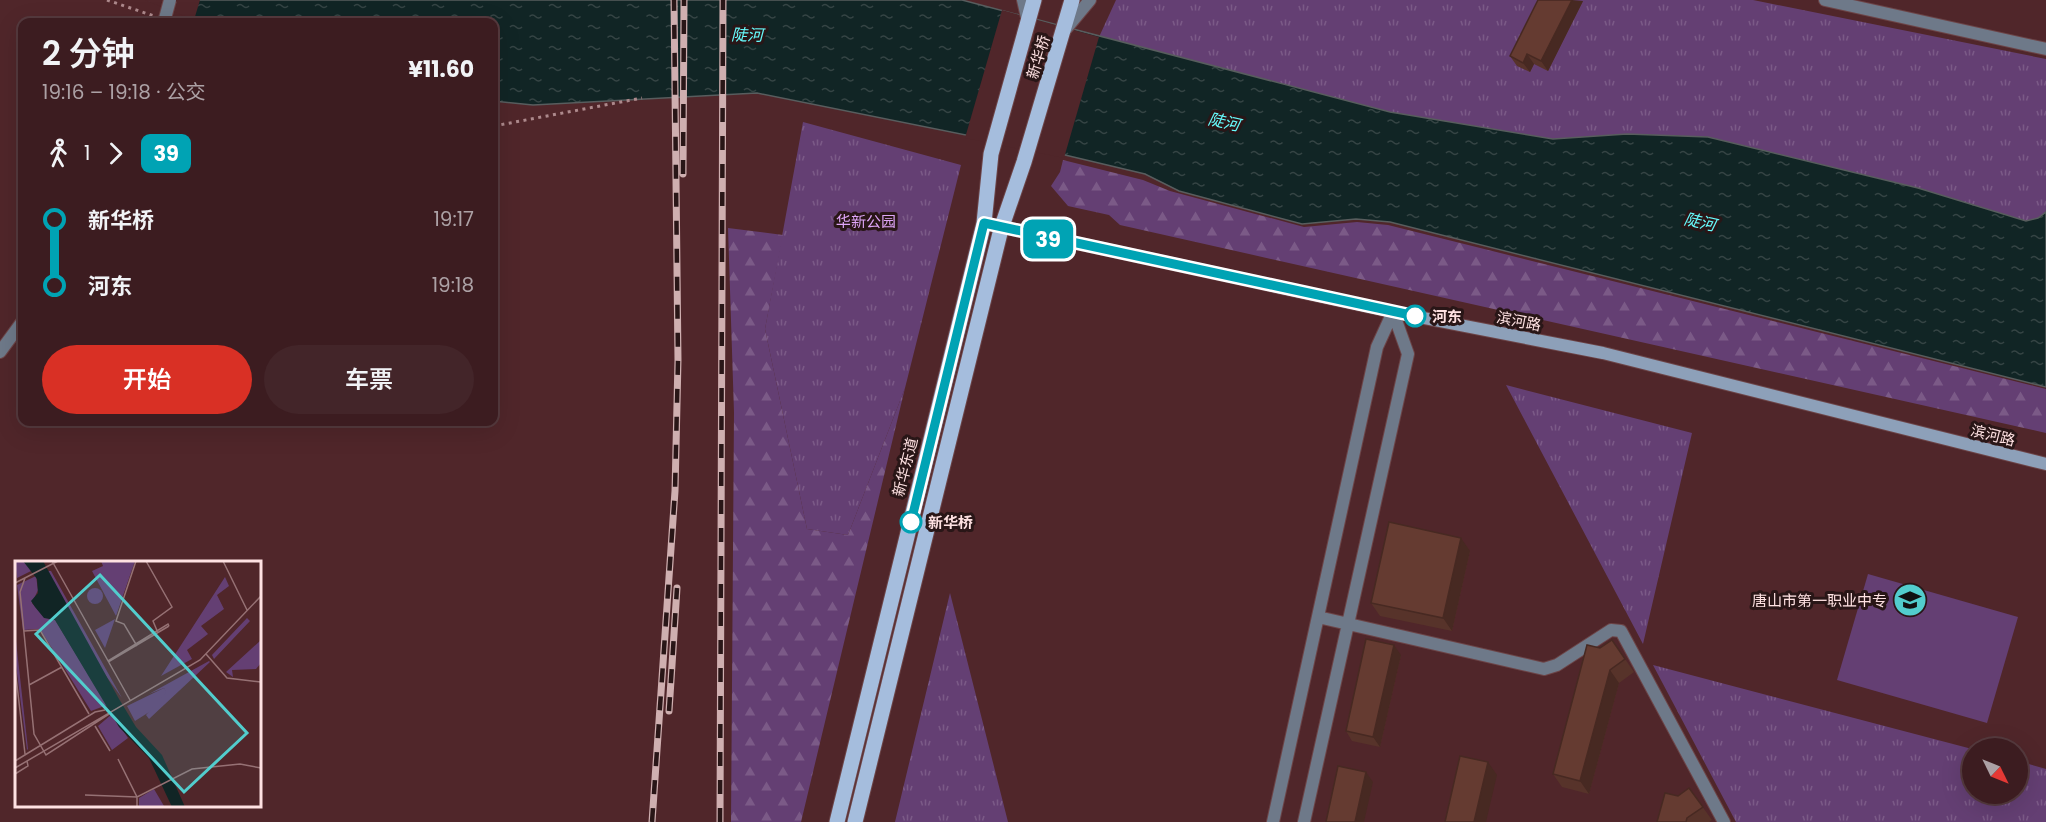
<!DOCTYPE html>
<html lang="zh">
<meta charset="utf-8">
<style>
:root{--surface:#3c1c20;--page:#432529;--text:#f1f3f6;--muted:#aca1a5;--line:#553a3e;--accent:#d93025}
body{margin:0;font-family:Poppins,"Noto Sans SC",sans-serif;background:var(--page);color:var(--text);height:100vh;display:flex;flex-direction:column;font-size:22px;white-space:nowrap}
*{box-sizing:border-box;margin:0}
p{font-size:20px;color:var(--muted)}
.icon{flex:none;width:33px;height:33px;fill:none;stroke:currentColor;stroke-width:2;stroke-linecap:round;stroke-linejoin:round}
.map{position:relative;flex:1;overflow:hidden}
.sheet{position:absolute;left:18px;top:18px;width:480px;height:408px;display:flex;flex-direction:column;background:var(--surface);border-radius:12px;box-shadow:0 6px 24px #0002,0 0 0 2px var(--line)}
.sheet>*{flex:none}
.badge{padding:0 12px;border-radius:9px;font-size:21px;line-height:39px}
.needle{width:39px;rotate:133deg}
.fabs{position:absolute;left:1962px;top:738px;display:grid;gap:12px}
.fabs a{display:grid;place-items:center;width:66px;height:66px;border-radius:50%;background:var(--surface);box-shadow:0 6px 24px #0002,0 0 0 2px var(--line);font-size:30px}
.map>.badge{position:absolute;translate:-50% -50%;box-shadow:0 0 0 3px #fff}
.legs{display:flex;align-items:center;gap:9px;height:66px;padding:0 24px;font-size:20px}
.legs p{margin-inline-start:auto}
.summary{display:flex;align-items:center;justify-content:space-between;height:102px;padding:0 24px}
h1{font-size:33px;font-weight:600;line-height:45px}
.button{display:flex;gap:12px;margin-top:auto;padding:12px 24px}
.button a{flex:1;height:69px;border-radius:36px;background:var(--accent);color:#fff;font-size:24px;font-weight:600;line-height:69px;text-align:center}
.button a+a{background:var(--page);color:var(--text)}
ul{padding:0 24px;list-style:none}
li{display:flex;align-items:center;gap:21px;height:66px;font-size:22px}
li i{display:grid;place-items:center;width:9px;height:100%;margin:0 8px;background:currentColor}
li i::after{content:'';width:15px;height:15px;margin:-8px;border:4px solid;border-radius:50%;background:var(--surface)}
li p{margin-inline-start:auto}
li:first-child i{background:linear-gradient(#0000 50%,currentColor 0)}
li:last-child i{background:linear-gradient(currentColor 50%,#0000 0)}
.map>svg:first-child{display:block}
</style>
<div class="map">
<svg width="2046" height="822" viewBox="0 0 2046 822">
<defs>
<pattern id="grass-tufts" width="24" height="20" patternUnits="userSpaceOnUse" patternTransform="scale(1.5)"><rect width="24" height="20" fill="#643f73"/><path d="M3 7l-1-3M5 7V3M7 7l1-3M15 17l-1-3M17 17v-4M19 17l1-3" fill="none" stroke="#7b5a87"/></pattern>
<pattern id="forest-firs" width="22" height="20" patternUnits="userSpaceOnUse" patternTransform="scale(1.5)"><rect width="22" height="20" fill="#643f73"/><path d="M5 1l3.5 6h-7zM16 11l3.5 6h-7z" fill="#7b5a87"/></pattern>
<pattern id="water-ripples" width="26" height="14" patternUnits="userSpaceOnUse" patternTransform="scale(1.5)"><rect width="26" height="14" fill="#112525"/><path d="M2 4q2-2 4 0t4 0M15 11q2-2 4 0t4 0" fill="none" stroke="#354444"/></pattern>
</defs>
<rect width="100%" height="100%" fill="#50262a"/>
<!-- grass -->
<path fill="url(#grass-tufts)" d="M1116,0H1753L2046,59V212L2038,218L2026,221L1918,188L1708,137L1627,134L1553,139L1390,112L1099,37Z
M803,122L961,165L905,388L848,535L807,529L765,329Z
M1506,385L1692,433L1643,644Z
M950,593L1008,822H895Z
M1653,665L1972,749V794H2018V761L2046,769V822H1736Z"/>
<!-- forest -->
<path fill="url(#forest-firs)" d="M1063,160L1143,180L1170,191L1304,227L1357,222L1388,225L2046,389V433L1120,225L1109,215L1068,206L1051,186L1060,172Z
M728,228L783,235L765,329L807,529L848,535L905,388L801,822H731L734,412Z"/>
<!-- garden -->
<path fill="#643f73" d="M1868,574L2018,617L1987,723L1837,680Z"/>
<!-- water -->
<path fill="url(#water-ripples)" stroke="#585d5e" stroke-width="1.5" d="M148,0H962L1390,112L1553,139L1627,134L1708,137L1918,188L2026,221L2038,218L2046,212V387L1390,222L1356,219L1302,224L1179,191L1145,174L1065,155L757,93L533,105L494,101V22H210Z"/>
<!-- pier -->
<path fill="#50262a" d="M145,0H200L194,20Z
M1002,10L1099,37L1064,158L965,138Z"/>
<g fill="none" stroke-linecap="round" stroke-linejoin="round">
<defs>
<path id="minor" d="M1023,0L1028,22
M1825,0L2046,49
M1065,30L1090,0
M1318,617L1544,669L1557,665L1611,630L1621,631L1724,822
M1273,822L1377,347L1393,312
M1304,822L1408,354L1393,312"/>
<path id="tertiary" d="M0,352L22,322"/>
<path id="secondary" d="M984,223L1393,312L1603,353L2046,464"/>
<path id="primary" d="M837,822L984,223L991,154L1034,0
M855,822L1001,229L1024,162L1072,0"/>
</defs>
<!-- minor casing -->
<use href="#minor" stroke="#6c4447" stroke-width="14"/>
<!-- tertiary casing -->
<use href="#tertiary" stroke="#6c4447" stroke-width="14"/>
<!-- secondary casing -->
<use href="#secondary" stroke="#6c4447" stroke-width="14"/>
<!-- primary casing -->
<use href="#primary" stroke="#6c4447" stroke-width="17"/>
<!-- path -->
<path stroke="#ad898c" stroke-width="3" stroke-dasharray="3 4.5" stroke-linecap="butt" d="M107,0L154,16
M494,126L642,98"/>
<!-- minor -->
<use href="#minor" stroke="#6e7989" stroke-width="12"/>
<!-- tertiary -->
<use href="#tertiary" stroke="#6e7989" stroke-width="12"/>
<!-- secondary -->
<use href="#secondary" stroke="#8da0b9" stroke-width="12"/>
<!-- primary -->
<use href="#primary" stroke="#a5bddd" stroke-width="15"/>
<defs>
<path id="rail" d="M683,174L684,0
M669,711L677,588
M652,822L675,491L678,360L674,0
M720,822L723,0"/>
</defs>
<!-- rail casing -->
<use href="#rail" stroke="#cfafb0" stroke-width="7"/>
<!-- rail -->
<use href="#rail" stroke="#291617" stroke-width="4.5" stroke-dasharray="14" stroke-linecap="butt"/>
<defs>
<path id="tertiary-bridge" d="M164,22L170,0"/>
</defs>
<!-- tertiary-bridge casing -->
<use href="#tertiary-bridge" stroke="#6c4447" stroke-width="14" stroke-linecap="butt"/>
<!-- tertiary-bridge -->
<use href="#tertiary-bridge" stroke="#6e7989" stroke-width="12"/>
</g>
<!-- wall -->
<path fill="#57332a" d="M1583,1L1548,71L1534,64L1530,72L1517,66L1510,56Z
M1470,551L1452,631L1380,616L1371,603Z
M1612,640L1634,672L1619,683L1589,794L1562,787L1553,774L1600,648Z
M1401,655L1380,747L1352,741L1346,731Z
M1689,788L1712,820L1709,822H1657L1678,796Z"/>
<!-- shaded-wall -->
<path fill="#472922" d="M1572,0L1583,1L1548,71L1541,61Z
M1527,54L1534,64L1530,72L1523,63Z
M1461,538L1470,551L1452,631L1443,618Z
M1394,645L1401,655L1380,747L1373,737Z
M1610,670L1619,683L1589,794L1580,781Z
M1488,762L1497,775L1486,822H1474Z
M1366,772L1373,782L1364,822H1355Z"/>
<!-- building -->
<path fill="#653b31" stroke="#472922" stroke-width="1.5" d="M1538,0H1572L1541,61L1527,54L1523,63L1510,56Z
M1389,522L1461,538L1443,618L1371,603Z
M1366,639L1394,645L1373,737L1346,731Z
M1612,640L1625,659L1610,670L1580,781L1553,774L1587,645L1600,648Z
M1460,756L1488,762L1474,822H1445Z
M1338,766L1366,772L1355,822H1326Z
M1689,788L1703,807L1687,818L1686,822H1657L1665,793L1678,796Z"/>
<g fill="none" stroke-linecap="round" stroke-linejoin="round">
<defs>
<path id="line-1" d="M911,522L984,223L1415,316"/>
</defs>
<!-- line-1 casing -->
<use href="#line-1" stroke="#fff" stroke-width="14"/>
<!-- line-1 -->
<use href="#line-1" stroke="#00a3b4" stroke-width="9"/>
</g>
<!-- icons -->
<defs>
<symbol id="school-disc" viewBox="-11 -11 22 22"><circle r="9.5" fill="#52cdcd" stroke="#291617"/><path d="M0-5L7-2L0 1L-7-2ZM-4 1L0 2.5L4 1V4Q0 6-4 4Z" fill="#111"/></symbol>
</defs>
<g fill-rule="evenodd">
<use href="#school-disc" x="1891" y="581" width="38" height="38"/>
</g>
<!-- markers -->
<g fill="#fff" stroke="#00a3b4" stroke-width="3">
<circle cx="1415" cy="316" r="10"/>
<circle cx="911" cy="522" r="10"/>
</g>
<g text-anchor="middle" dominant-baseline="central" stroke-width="6" stroke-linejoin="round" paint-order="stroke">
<!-- street labels -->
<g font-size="15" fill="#fee1e2" stroke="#291617">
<text transform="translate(1038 57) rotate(-73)">新华桥</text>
<text transform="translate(1519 321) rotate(11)">滨河路</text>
<text transform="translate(1993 435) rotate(14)">滨河路</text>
<text transform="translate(905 467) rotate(-76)">新华东道</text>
</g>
<!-- park labels -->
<g font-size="15" fill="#dfa6f8" stroke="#291617">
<text x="866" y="221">华新公园</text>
</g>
<!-- stop labels -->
<g font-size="15" font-weight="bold" fill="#fee1e2" stroke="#291617" text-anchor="start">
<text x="1432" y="316">河东</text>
<text x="928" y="522">新华桥</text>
</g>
<!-- poi labels -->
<g font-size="15" fill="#fee1e2" stroke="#291617" text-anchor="end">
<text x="1887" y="600">唐山市第一职业中专</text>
</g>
<!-- water labels -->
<g font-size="16" font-style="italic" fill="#66fcfd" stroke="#291617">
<text transform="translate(747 35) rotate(1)">陡河</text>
<text transform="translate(1224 122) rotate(12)">陡河</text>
<text transform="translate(1700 222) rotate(12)">陡河</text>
</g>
</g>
<!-- overview -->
<g transform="translate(15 561)">
<rect width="246" height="246" fill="#50262a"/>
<path d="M0,0H8L18,9L2,17ZM86,0H120L101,55L77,10L88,5ZM21,15L23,29L17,42L29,56L40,59L92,144L76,150L25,68L8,69L2,24ZM210,16L214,25L202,34L209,48L186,65L193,73L172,89L177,98L146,115ZM100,58L90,87L80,69ZM246,79V102L241,108L217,109L218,116L211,111ZM149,127L152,131L139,148L120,160L112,145ZM97,153L113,177L97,189L83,165ZM139,228L149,245H124V237Z" fill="#643f73"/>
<path d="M32,10H36L107,137L86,108ZM232,57L235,60L199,98L197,94ZM0,71L13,188L12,189L0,97ZM194,100L195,101L134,158L131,154L151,131L149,127L134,133Z" fill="#643f73"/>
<path d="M72 35a8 8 0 1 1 16 0a8 8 0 1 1-16 0Z" fill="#643f73"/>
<path d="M8,0H28L104,138L121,166L147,194L170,246H157L134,197L104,166L40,59L29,57L20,46L16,40L23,32L22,18Z" fill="#112525"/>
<path fill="none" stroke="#967174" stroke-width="1.5" d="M37,0L115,139M121,0L101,60L109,63L122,85M131,0L157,46L138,60L143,72M208,0L232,49M10,17L5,31L19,173L31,194L94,153M0,22L43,0M9,70L25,69L74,153M191,93L212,117L246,121M93,100L153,63L154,65M93,101L154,65M0,107L10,193M14,124L47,106M80,165L95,190M103,198L122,236V246M0,200L80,151L90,149M0,207L185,99L246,35M0,213L13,205L12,200M70,234L122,236L177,208L225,203L246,207"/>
<path fill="#52cdcd" fill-opacity="0.15" stroke="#52cdcd" stroke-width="3" d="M85,14L232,172L169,231L21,73Z"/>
<rect width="246" height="246" fill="none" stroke="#fee1e2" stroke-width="3"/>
</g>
</svg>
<div class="fabs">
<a><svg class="needle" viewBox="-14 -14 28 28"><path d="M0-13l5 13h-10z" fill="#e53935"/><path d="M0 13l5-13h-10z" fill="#aca1a5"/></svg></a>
</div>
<b class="badge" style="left:1048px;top:239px;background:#00a3b4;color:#fff">39</b>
<section class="sheet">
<div class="summary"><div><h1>2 分钟</h1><p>19:16 – 19:18 · 公交</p></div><b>¥11.60</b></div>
<div class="legs"><svg class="icon" aria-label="walk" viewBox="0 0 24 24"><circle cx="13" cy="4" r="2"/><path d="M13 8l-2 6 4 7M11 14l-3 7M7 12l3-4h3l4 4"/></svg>1<svg class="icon" aria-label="forward" viewBox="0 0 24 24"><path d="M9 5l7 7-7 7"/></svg><b class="badge" style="background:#00a3b4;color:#fff">39</b></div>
<ul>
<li><i style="color:#00a3b4"></i><b>新华桥</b><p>19:17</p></li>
<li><i style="color:#00a3b4"></i><b>河东</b><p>19:18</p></li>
</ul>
<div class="button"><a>开始</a><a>车票</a></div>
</section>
</div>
